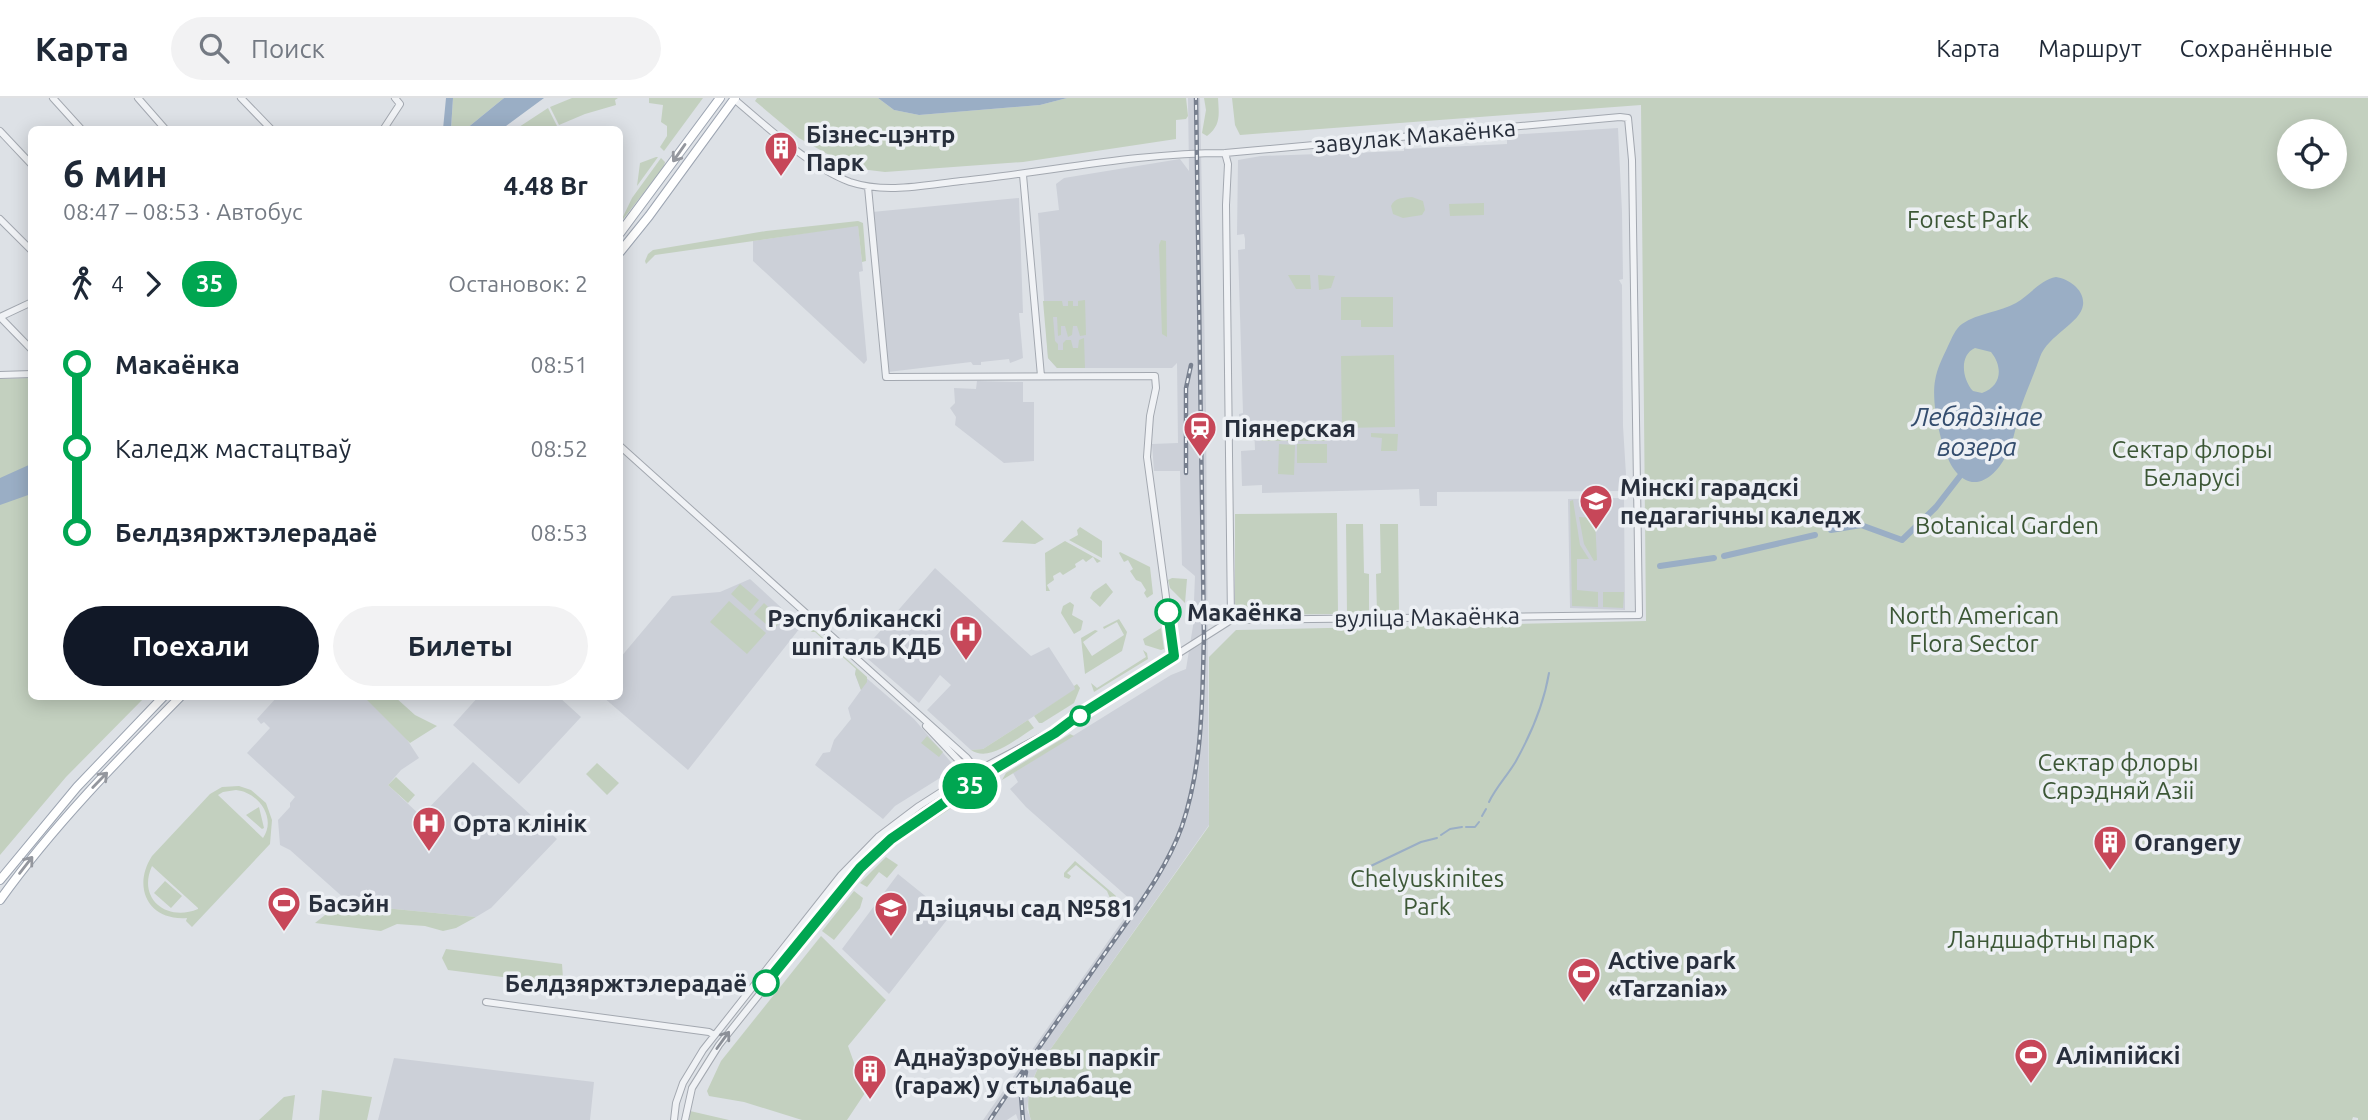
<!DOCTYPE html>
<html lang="ru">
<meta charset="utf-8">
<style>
:root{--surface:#fff;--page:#f2f2f3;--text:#1f2937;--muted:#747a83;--line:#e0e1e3;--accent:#111827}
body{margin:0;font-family:Ubuntu,sans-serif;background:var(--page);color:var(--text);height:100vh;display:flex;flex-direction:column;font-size:26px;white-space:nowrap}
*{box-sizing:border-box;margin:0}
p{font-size:23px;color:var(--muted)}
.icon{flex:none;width:38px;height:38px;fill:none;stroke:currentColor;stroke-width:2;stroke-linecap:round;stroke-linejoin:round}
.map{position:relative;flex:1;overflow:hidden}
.details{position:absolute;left:28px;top:28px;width:595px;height:574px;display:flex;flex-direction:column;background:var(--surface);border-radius:10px;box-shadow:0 4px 18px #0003}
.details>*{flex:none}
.badge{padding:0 14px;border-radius:23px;font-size:24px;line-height:46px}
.tools{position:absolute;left:2277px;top:21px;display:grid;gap:14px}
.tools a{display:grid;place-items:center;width:70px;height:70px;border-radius:50%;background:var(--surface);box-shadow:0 4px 18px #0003;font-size:35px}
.map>.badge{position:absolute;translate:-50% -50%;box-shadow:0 0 0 4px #fff}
.legs{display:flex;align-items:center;gap:10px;height:77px;padding:0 35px;font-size:23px}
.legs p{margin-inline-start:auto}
.summary{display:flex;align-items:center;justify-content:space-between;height:119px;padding:0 35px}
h1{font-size:38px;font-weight:700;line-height:52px}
.button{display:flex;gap:14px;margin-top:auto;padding:14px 35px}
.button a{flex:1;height:80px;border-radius:42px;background:var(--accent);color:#fff;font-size:28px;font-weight:700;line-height:80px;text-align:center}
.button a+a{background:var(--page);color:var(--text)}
ul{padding:0 35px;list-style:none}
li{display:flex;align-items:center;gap:24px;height:84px;font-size:26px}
li i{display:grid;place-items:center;width:10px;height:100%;margin:0 9px;background:currentColor}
li i::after{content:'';width:18px;height:18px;margin:-9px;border:5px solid;border-radius:50%;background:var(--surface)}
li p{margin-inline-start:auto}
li:first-child i{background:linear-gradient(#0000 50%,currentColor 0)}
li:last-child i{background:linear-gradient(currentColor 50%,#0000 0)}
header{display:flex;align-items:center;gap:42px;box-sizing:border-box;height:98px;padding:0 35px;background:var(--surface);border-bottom:2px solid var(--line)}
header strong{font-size:33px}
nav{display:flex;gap:38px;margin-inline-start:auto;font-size:24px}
.search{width:490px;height:63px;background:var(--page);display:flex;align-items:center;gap:18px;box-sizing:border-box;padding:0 24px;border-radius:38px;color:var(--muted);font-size:26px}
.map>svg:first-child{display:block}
</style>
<header>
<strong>Карта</strong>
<div class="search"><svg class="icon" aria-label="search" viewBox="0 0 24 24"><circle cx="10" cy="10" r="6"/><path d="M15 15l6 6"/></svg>Поиск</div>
<nav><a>Карта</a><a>Маршрут</a><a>Сохранённые</a></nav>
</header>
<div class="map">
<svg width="2368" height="1022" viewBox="0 0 2368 1022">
<rect width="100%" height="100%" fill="#dde1e6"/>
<!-- built -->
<path fill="#ccd0d8" d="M1188,0H1200L1206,311L1209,727L1040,966L1030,987L1027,1011L1031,1022H1018L1016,1016L1007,1022H983L1130,812L1131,802L1026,709L1010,691L1018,684L1013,675L1171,577L1186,571L1193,528L1195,478L1182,467L1180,373H1154L1152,346L1178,345L1177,265L1172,270H1057L1048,260L1038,115L1059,112L1056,86L1064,80L1180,61L1189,73Z
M1618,30L1622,114L1623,181L1619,182L1622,187L1623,328L1627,393L1437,394V408H1420L1419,391L1262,395V387L1242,388L1241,353L1255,352L1254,327H1239V316L1243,315L1238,152L1245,151V141L1244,136L1237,137L1238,62L1261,58L1404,53V49L1405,51L1507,46V37Z
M1019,100L1023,215H1019L1023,260L1010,265L1009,261L981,264V267H973L971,264L888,274L872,114Z
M858,127L863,173L859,174L867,262L864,266L753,163V143Z
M977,283L1023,284V304H1034V363L1004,365L955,327L956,319L950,310L955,305L954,290L976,291Z
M1624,400L1625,512L1570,510L1568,401Z
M935,470L1031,558L1049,549L1076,591L983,651L971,652L927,612L951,587L940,577L919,605L861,555Z
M750,481L799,526L800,530L688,672L603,599L620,598V560L672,498L720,494Z
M856,571L914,621L956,670L895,708L883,721L815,667L823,655L830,654L834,642L851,621L848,610L861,592L855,576Z
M479,598L559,599L581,619L519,686L453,627Z
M277,599H389L406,640L419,660L401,672L388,687L421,718L473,664L557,741L491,810L476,819L374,809L345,801L290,752L280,747L278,722L290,709V705L295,699L247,655L270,630L264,624L261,626L257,621Z
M898,776L950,818L889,896L842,851Z
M394,960L594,984L590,1022H378Z"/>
<!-- green -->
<path fill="#c3d0bf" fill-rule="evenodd" d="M453,0H504L466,31L451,32Z
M572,0H618L615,2L616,7L585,16L559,27L550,9Z
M649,0H703L664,53L660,49L667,38V28L661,24L663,7L649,5Z
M757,0H878L894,12L919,17L1040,7L1067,0H1186L1188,18L1186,21L1176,22V41L1023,64L885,74L852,70L799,40L755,3Z
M1204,0H1218C1219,17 1221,27 1207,38L1202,35L1206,12Z
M1232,0H2368V1022H2358V1020L2353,1019L2352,1022H1031C1024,1002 1031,985 1040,966L1209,728V559L1236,532L1646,523L1641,7L1240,37L1235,27ZM2289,33H2334V79H2289Z
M548,10L557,28L552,31H516Z
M656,59H658L637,88L640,65Z
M661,60L665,64L664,69L620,125L632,100Z
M1412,99L1423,103L1425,112L1422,117L1403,120L1393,116L1391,108C1395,99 1403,100 1412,99Z
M1484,105V117L1450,118L1449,106Z
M858,123L863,125L866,163L862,164L858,128L655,157L646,166L645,163L648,156L653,152L766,133Z
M1161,142L1166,143L1167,239L1162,236L1159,147Z
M1288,177H1310L1311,191H1296Z
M1318,177L1335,178L1331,190L1319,192Z
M1341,199H1393V229H1361V222H1341Z
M1085,202L1086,237L1080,238L1077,228H1073L1072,237L1068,239L1065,228H1061V237L1058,238L1057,219H1053L1055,243L1058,246V252H1063V245L1066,242H1071L1073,250H1078L1079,242L1084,240L1085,270H1057L1048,260L1043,203H1062L1063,208H1068V203H1073V208H1078V203Z
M1394,257L1395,329L1342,330L1341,258Z
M31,280L32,598L145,599L66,679L0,757V281Z
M1262,330H1327V343H1262Z
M1371,335L1398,336L1397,353H1381L1382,340L1371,339Z
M1279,346L1295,347L1294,377L1278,376Z
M1297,346H1327V365H1297Z
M1573,402L1580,447L1589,461H1577V492L1598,494V509L1572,508L1570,403Z
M1337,415L1338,516L1235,517V416Z
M1579,419L1595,420L1597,462L1594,463L1584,446Z
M1022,422L1044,441L1035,446L1002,444Z
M1346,426H1363L1364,475L1369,476V516H1347Z
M1380,426H1398L1399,515H1377L1376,476L1381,475Z
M1080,429L1102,443V460L1069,442L1078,437L1077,432Z
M1065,443L1101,463L1097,465L1093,459L1086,464L1083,461L1075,466L1076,469L1063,477L1060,474L1053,478L1054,482L1047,487L1050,493H1046L1045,455Z
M1120,454L1150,469L1153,496L1147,500L1144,495L1146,492L1141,484L1136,482L1130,473L1133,471L1128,462L1124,464L1119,455Z
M1172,480L1187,481L1185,505L1170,490L1168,482Z
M1106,485L1113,494L1100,509L1090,500L1093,494Z
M740,486L759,502L750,513L731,496Z
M1603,494H1624L1623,510L1603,509Z
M729,503L766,535L747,556L710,524Z
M1070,504L1074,507L1072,517L1083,523L1081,532L1074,536L1061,515L1063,508Z
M764,505L782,522L773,532L754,516Z
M1119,521L1127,534L1122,553L1085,576L1081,540L1095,532L1098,533L1083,544L1092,558L1124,537L1117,524L1104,531L1103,529Z
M1161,530L1164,551L1161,552L1145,547L1143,541Z
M813,531L867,579V584L861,592L855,576L856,571L815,534H811Z
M1143,552L1147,555L1148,561L1094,594L1091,585L1097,590L1146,559Z
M1077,586L1080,590L1074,605L1042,625H1039L1034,618L1075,591L1074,588Z
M364,599H395L415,617L437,628L410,645Z
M1028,622L1034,630C1017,640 990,665 971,652L983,651Z
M1070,636L1074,638L1002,682L1006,675Z
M927,638L943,654L939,659L921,645Z
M597,665L619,685L607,697L586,676Z
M396,679L415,697L408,705L388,687Z
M239,688L251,692L266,705L272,722L270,746L192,829L186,823L187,820C148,823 132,789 152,758L210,696L222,689ZM236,692C258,694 277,720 263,740L218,697L223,694ZM152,768L198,810V811C167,824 137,801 152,768Z
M957,688L881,746L853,773L895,729Z
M965,700V701L880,757L911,732Z
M259,709L264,730L262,731L246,717Z
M886,759L898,767L887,780L879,774L867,789L860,785Z
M1075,763L1116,798L1119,813L1116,815L1107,793L1076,767L1067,775L1071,778L1069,781L1064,779V775Z
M165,783L182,798L171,810L154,795Z
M854,793L863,800L860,810L834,842L822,833Z
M345,801L374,809L476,819L456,830L443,833L425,828L397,826L381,833L315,825Z
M821,838L886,902L848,948L865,995L847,1022H802L744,1004L709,998L707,993L721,963Z
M446,851L562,866L563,880L556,886L448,872L442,860Z
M322,992L372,999L367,1022H319Z
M295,997L292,1022H259L284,999Z
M690,1013L729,1022H689Z"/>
<!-- water -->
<path fill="#9aaec5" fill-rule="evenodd" d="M446,0H453L451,31H443Z
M504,0H544L502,31H466Z
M878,0H1067L1040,7L919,17L894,12Z
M2056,179C2069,181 2085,192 2083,207C2081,225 2048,237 2040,259C2034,276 2027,292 2021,309C2016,324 2015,340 2008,354C1997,378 1973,399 1953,370C1941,351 1931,305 1935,283C1937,270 1943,259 1948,248C1952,240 1955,231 1962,226C1978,215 2000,214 2016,205C2030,197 2040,182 2056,179ZM1975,250L1991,254C2003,269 2002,288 1982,295L1973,293C1962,281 1959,257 1975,250Z
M31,366V396L0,407V380Z"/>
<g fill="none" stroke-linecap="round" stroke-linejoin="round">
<!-- stream -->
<path stroke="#9aaec5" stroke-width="2" d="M1489,704C1496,689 1508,677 1516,663C1531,636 1544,605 1549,575
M1482,718L1486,711
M1466,729H1475L1479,724
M1441,737L1450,731L1462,729
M1352,777L1421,744L1437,740"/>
<!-- canal -->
<path stroke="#9aaec5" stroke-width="6" d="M1831,432L1861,427L1902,442L1936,409L1960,378
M1724,458L1815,437
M1660,468L1714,460"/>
<defs>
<path id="minor" d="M53,0L82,32
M138,0L166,32
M241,0L272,32
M383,32L400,6L395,0
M0,33L32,67
M1225,55L1228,66L1226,107L1231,522
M1023,77L1041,278
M868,89L886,279L1155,278L1156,290L1150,318L1147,359L1174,558
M0,121L32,153
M0,219L32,252
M0,219L32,204
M0,277L32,276
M620,348L967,660L979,675
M926,628L962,666L975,672
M486,904L709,934L714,937
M674,1022L676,1005L683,985L703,952L841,777L878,739L919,708L958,683L1080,618L1231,522L1639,517L1632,62L1628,20L1620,19L1225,55C1136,55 1049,74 961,83C925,87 886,96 850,84C810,69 767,29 734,1
M685,1022L692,990L719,947L860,770L905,731L1065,628"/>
<path id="major" d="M620,135L720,0
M620,154L649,118L735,0
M0,782L77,689L164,598
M0,802C53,728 117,663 181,598"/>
</defs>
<!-- minor casing -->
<use href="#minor" stroke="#a3a8b0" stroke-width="8"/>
<!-- major casing -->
<use href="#major" stroke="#9da5b2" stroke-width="10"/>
<!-- minor -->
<use href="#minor" stroke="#f0f2f5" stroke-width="6"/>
<!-- major -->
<use href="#major" stroke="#fff" stroke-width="8"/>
<defs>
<path id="rail" d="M1186,375V290L1191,267
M990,1022C1028,964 1068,908 1108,851C1135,812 1166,773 1182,728C1203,666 1202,603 1204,539L1196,0
M1023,1022L1021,998L1026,974"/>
</defs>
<!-- rail casing -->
<use href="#rail" stroke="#78808f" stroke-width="4.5"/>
<!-- rail -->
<use href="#rail" stroke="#edf0f4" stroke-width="2" stroke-dasharray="5" stroke-linecap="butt"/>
</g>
<!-- one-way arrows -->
<defs><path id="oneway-shaft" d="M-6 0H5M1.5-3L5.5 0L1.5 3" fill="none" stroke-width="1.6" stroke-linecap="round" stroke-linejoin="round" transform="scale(1.75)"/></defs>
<g stroke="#94979e">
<use href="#oneway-shaft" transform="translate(679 55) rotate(125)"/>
<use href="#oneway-shaft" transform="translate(100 682) rotate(-46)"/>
<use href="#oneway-shaft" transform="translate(26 767) rotate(-52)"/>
</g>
<use stroke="#8c9098" href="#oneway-shaft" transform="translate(723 942) rotate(-54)"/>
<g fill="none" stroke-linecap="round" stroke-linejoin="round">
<defs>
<path id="line-1" d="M766,885L860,770L891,741L983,678L1055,635L1075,620L1174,558L1168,514"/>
</defs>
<!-- line-1 casing -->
<use href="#line-1" stroke="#fff" stroke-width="16"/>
<!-- line-1 -->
<use href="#line-1" stroke="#00a651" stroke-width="10"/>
</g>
<!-- icons -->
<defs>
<symbol id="building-pin" viewBox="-11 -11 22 30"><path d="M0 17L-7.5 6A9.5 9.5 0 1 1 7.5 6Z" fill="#c74759" stroke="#edf0f4"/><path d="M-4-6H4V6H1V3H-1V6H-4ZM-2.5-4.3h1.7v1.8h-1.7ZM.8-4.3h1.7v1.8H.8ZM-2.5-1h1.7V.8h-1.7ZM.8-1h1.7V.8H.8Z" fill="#fff"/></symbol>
<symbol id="station-pin" viewBox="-11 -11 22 30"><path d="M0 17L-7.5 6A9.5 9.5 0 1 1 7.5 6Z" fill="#c74759" stroke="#edf0f4"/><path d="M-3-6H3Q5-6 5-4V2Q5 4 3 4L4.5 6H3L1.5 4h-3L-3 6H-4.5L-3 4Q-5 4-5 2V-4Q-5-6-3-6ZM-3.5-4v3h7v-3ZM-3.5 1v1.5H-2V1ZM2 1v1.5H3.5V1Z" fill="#fff"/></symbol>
<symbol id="university-pin" viewBox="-11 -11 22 30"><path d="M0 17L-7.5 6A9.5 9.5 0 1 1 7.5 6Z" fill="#c74759" stroke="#edf0f4"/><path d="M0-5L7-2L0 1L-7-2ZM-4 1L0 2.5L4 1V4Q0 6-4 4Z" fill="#fff"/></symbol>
<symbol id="hospital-pin" viewBox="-11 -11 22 30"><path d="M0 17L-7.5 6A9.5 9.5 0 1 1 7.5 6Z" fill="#c74759" stroke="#edf0f4"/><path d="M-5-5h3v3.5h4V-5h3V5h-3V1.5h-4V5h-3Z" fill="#fff"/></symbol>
<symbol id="stadium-pin" viewBox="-11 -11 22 30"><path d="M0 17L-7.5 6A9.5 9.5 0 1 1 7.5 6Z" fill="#c74759" stroke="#edf0f4"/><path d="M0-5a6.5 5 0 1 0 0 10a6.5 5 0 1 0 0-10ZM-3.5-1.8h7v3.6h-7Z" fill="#fff"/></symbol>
<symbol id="school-pin" viewBox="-11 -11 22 30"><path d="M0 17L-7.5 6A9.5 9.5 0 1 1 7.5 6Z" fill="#c74759" stroke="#edf0f4"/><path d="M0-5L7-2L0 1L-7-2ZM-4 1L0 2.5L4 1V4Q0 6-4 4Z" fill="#fff"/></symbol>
</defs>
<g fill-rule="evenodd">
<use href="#building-pin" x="762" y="31" width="38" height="52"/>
<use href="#station-pin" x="1181" y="311" width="38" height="52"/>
<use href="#university-pin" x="1577" y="384" width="38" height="52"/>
<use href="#hospital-pin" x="947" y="515" width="38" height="52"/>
<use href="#hospital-pin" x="410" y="706" width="38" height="52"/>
<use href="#building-pin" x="2091" y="725" width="38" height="52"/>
<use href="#stadium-pin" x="265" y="786" width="38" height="52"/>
<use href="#school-pin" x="872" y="791" width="38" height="52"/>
<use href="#stadium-pin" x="1565" y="857" width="38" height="52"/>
<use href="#stadium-pin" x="2012" y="938" width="38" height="52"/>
<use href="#building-pin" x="851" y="954" width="38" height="52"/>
</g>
<!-- markers -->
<g fill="#fff" stroke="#00a651" stroke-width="3.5">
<circle cx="1168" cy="514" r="12"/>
<circle cx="1080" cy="618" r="9"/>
<circle cx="766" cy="885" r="12"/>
</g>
<g text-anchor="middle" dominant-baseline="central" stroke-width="7" stroke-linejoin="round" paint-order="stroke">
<!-- poi labels -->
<g font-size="24" font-weight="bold" fill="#282f3c" stroke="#edf0f4" text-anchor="start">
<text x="806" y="36">Бізнес-цэнтр<tspan x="806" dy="28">Парк</tspan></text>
<text x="1224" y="330">Піянерская</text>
<text x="1620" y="389">Мінскі гарадскі<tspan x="1620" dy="28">педагагічны каледж</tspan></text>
<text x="942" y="520" text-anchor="end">Рэспубліканскі<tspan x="942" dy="28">шпіталь КДБ</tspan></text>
<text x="453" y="725">Орта клінік</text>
<text x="2134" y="744">Orangery</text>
<text x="308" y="805">Басэйн</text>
<text x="916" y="810">Дзіцячы сад №581</text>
<text x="1608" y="862">Active park<tspan x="1608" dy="28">«Tarzania»</tspan></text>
<text x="2056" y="957">Алімпійскі</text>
<text x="894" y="959">Аднаўзроўневы паркіг<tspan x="894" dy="28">(гараж) у стылабаце</tspan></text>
</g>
<!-- street labels -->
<g font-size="24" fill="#282f3c" stroke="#edf0f4">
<text transform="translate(1415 38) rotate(-5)">завулак Макаёнка</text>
<text transform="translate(1427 519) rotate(-1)">вуліца Макаёнка</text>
</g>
<!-- park labels -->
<g font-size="24" fill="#3c5736" stroke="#edf0f4">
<text x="1968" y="121">Forest Park</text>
<text x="2192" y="351">Сектар флоры<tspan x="2192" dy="28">Беларусі</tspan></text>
<text x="2007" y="427">Botanical Garden</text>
<text x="1974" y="517">North American<tspan x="1974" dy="28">Flora Sector</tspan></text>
<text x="2118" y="664">Сектар флоры<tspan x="2118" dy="28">Сярэдняй Азіі</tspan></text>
<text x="1427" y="780">Chelyuskinites<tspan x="1427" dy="28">Park</tspan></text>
<text x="2051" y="841">Ландшафтны парк</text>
</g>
<!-- stop labels -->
<g font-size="24" font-weight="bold" fill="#282f3c" stroke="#edf0f4" text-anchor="start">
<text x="1187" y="514">Макаёнка</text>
<text x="747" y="885" text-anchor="end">Белдзяржтэлерадаё</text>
</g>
<!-- water labels -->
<g font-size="26" font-style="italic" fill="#344d6e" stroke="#edf0f4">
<text x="1977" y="318">Лебядзінае<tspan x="1977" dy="30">возера</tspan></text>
</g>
</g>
</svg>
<div class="tools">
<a><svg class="icon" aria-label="locate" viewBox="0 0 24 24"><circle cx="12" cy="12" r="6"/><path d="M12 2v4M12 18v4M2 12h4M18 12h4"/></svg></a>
</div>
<b class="badge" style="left:970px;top:688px;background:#00a651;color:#fff">35</b>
<section class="details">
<div class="summary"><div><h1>6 мин</h1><p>08:47 – 08:53 · Автобус</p></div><b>4.48 Br</b></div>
<div class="legs"><svg class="icon" aria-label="walk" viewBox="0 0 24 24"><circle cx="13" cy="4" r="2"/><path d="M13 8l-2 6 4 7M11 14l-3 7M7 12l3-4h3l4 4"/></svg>4<svg class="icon" aria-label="forward" viewBox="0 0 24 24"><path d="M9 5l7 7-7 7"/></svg><b class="badge" style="background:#00a651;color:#fff">35</b><p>Остановок: 2</p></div>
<ul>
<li><i style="color:#00a651"></i><b>Макаёнка</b><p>08:51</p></li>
<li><i style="color:#00a651"></i><span>Каледж мастацтваў</span><p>08:52</p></li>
<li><i style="color:#00a651"></i><b>Белдзяржтэлерадаё</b><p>08:53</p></li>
</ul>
<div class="button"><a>Поехали</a><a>Билеты</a></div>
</section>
</div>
